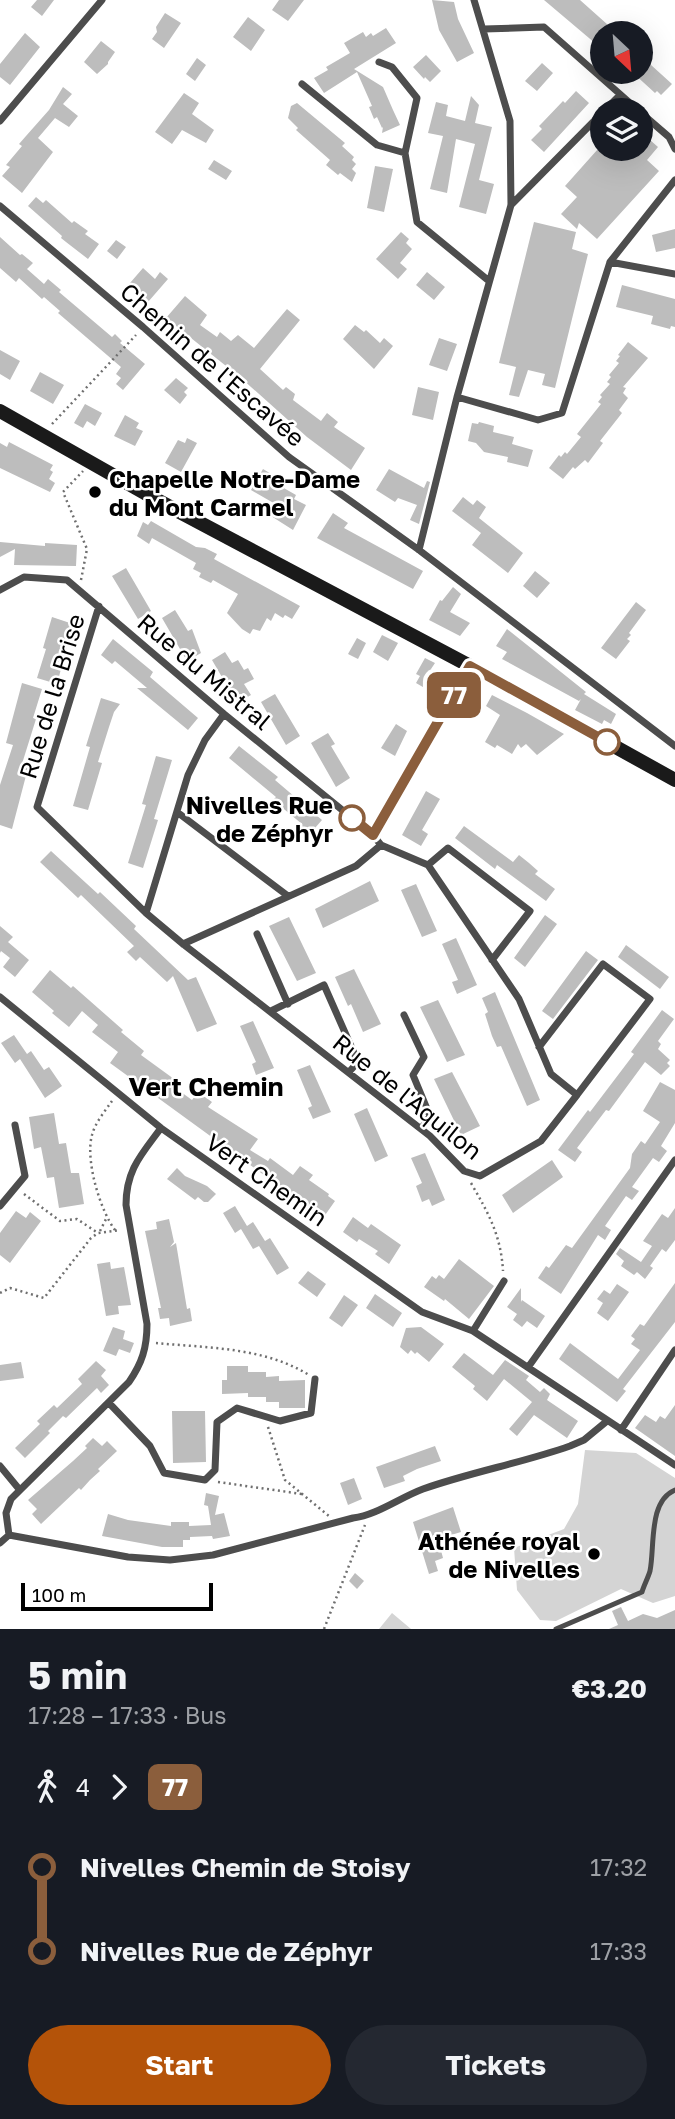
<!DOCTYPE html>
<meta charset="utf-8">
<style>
:root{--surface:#171b24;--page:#242831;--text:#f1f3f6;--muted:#9ea1a6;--accent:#b45309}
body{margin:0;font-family:"Golos Text",sans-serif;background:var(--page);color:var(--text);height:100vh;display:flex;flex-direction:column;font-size:26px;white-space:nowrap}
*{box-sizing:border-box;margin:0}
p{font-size:23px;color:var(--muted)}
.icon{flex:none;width:38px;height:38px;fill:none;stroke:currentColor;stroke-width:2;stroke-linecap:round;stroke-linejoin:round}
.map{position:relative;height:1629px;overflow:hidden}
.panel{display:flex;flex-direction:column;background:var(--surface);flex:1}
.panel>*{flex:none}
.badge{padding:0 14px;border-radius:10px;font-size:24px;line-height:46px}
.needle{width:46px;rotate:154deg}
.tools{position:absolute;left:590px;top:21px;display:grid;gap:14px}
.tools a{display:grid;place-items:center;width:63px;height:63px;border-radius:50%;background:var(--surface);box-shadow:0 7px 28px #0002;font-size:35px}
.scale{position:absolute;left:21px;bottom:18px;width:192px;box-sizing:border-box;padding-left:7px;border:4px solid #000;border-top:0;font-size:19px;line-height:24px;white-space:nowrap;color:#000;-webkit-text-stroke:5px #fff;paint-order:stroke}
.map>.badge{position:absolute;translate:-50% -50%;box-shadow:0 0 0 4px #fff}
.legs{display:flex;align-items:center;gap:10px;height:77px;padding:0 28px;font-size:23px}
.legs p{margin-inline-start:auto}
.summary{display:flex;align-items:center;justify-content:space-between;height:119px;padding:0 28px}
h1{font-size:38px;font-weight:700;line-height:52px}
.action{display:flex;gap:14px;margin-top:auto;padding:14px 28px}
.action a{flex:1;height:80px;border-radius:42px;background:var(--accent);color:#fff;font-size:28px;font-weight:700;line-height:80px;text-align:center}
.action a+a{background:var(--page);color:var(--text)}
ul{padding:0 28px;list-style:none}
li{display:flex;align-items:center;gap:24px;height:84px;font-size:26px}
li i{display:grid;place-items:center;width:10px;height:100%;margin:0 9px;background:currentColor}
li i::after{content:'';width:18px;height:18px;margin:-9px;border:5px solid;border-radius:50%;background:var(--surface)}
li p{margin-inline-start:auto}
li:first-child i{background:linear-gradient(#0000 50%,currentColor 0)}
li:last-child i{background:linear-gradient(currentColor 50%,#0000 0)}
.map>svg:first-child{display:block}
</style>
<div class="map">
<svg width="675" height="1629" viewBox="0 0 675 1629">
<rect width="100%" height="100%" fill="#fff"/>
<!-- green -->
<path fill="#d4d4d4" d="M585,1450L636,1453L675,1478V1596L653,1603L621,1589L556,1621L540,1620L517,1590L514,1548L564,1529L578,1504Z
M392,1613L411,1629H412H379Z"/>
<!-- building -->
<path fill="#bdbdbd" d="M37,0H54L42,16L31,7Z
M279,0H304L288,21L272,10Z
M432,0L454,2L458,19L474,53L457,62L439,30Z
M544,0H580L617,33H602V49Z
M165,13L181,23L164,48L152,39L157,32L156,27Z
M248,17L265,30L251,51L233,37Z
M386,28L396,43L354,69L383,87L393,110L400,125L382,133L383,127L382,128L377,117L374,119L369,107L372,106L357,72L324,93L314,78L328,70L326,67L350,53L344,43L363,32L366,37L371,33L373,36Z
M25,33L40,47L10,85L0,77V64Z
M101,41L115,52L108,62V64L97,74L84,62Z
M426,55L441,71L430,82L425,77L424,79L413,67Z
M640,55L672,84L661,95L657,91L655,93L632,72H640Z
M197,58L206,65L195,81L186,74Z
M542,63L553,73L537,91L525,81Z
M63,87L72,94L63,104L78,116L69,127L55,118L38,138L53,152L22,193L2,176L10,167L6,165L22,146L19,144L26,136L49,110Z
M576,91L589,103L544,152L531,140L542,129L539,126L542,123L563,101L565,103Z
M184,93L199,103L192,114L214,130L206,143L182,130L172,144L155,132Z
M471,96L479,105L475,123L492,127L479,180L494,184L486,214L459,207L475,144L456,139L447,193L430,189L443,136L428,133L436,102L448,105L446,116L465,121Z
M297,103L345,143L342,146L354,157L352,160L356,164L352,169L356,173L352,182L340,173L338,175L326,165L330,160L296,130L298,128L288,118L291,106Z
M650,140L658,147L647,160L659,171L597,239L579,223L577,229L561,214L577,197L565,186L598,149H640L646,141L648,143Z
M214,160L232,171L226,180L208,169Z
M375,166L393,169L384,212L367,208Z
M36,197L43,203L46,200L72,223L74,221L88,231L85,234L99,244L88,259L66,242L61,238L62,236L28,206Z
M534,222L576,232L572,249L588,254L555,388L542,385L545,374L528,370L519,397L509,395L516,367L499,363Z
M675,229V248L656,252L652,235Z
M401,232L409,239L406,243L412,249L400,263L407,269L398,279L376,259Z
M0,237L20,255L22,254L33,263L27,269L44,284L48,279L61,290L59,292L112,337L115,334L122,341L120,343L145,364L123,390L116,384L121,378L116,374L121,367L58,313L60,311L44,297L42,299L19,278L16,282L0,268Z
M116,240L126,247L117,259L107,251Z
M143,268L155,279L160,272L168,279L148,302L133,289L135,286L130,283Z
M427,272L445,287L434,300L416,285Z
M622,285L675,299V327L671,326L670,329L651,324L653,316L616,307Z
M185,296L207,315L200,325L217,337L220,332L231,341L238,335L254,348L287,309L300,320L260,369L283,390L286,387L295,394L293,400L321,421L327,413L338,422L334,427L365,448L351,470L307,437L241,378L166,318Z
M355,325L364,332L366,330L380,343L384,338L393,346L374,369L343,339Z
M439,338L457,344L447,371L429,365Z
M628,342L648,358L623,387L626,388L623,393L628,398L619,410L622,413L600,441L603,443L588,463L585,460L575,469L573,467L563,479L549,468L559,455L561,457L565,452L567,454L581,437L577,434L601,404L598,402L602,397L600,395L610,384L607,382L611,377L609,375L619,363L616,361L620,356L618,355Z
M0,350L20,361L10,380L0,374Z
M40,372L64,385L53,404L30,391Z
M176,378L188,388L184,392L187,395L180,404L164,390Z
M418,387L439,392L433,420L412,415Z
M85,404L102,413L95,426L87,421L83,428L74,423Z
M125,415L139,423L136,428L143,431L135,446L114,436Z
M479,422L494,426L493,432L514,437L512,444L533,450L528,467L507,462L508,457L484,452L476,443L468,441L472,423L478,424Z
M187,438L197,443L181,472L165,463L178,440L185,443Z
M9,442L53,465L50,470L53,472L49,479L55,483L50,492L0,468V443L7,447Z
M263,469L278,478L275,483L296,495L294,499L306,505L293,530L271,516L277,505L251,490Z
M389,469L424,488L427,481L430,482L419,524L410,520L417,505L398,498L395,502L376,490Z
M95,487L99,489L101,496L94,498L88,494Z
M463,497L473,505L477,500L486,507L479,518L523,553L508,573L472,545L481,533L452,511Z
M333,513L348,523L344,528L423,571L413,589L317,538Z
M151,521L196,547L205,548L217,554L214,559L300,606L292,619L285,615L283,618L275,613L271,621L267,618L260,631L253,629L250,634L242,629L227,613L238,594L213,580L211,583L199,577L201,573L193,569L196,563L152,538L149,544L137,536L143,522L148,525Z
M0,542L45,546V543L77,545L76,566L14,565L15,549L0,557Z
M126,568L151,611L138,619L112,576Z
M535,571L550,583L537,598L523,586Z
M453,587L461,594L450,612L470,623L460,636L429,620L440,600L442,601Z
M636,602L646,610L629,633L631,635L627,639L630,641L616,659L601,648Z
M175,610L188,631L192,629L201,653L187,661L162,618Z
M52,617L73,624L57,684L37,678L46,649L43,648Z
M507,629L586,692L584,694L616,714L611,724L604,720L602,724L575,710L581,699L579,701L502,659L507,652L496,646Z
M382,635L398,643L388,661L373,652Z
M357,638L366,643L358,659L348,654Z
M113,639L153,672L150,677L198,718L188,730L137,688H147L115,661L112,664L101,655Z
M225,652L232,663L238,660L244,670L248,668L254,679L244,684L251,695L237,703L212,660Z
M425,658L435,663L431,669L439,673L428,690L416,683L420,676L416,674Z
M22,683L42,689L33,718L36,719L21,767L28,768L12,829L0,825V785L13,745L6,743Z
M275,694L300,736L286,745L261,702Z
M492,695L527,713L564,734L537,755L526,744L521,748L518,744L512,754L497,745L495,748L485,742L500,715L486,706Z
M101,698L120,704L114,712L109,727L98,762L102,763L88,810L73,806L90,747L86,746Z
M396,724L407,731L395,756L381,748Z
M328,733L335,744L331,746L350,778L336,787L311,743Z
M239,746L278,777L275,780L322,820L308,836L299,828L302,824L273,800L276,797L229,758Z
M156,756L172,760L154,819L158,820L143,868L128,863L146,805L142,804Z
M426,791L440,799L422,830L428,834L421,846L402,835Z
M464,826L513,862L519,855L529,863L538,871L535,874L555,889L546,901L497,865L495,869L455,838Z
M51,851L98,894L100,892L136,926L134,929L188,980L196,977L217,1024L197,1032L173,976L167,982L140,957L136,961L127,952L134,946L81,895L78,898L40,862Z
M370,881L379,901L323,928L315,909Z
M416,884L437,931L422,937L401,890Z
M545,915L557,924L525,967L514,958Z
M289,917L316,973L297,981L269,926Z
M0,926L13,937L8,942L29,960L15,977L3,967L10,958L1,951L0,953Z
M456,938L477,985L457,994L452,982L458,980L442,944Z
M626,945L669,977L660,989L618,957Z
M586,951L598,960L553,1019L542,1011Z
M354,969L381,1024L363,1032L351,1004L348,1006L335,977Z
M50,970L71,988L73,986L123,1030L121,1032L144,1051L141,1055L174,1079L170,1084L192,1100L198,1092L212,1102L208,1107L258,1139L250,1150L268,1161L270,1158L293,1175L300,1166L313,1175L309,1180L329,1194L328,1196L335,1201L323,1218L110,1063L118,1052L92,1032L98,1025L82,1011L69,1027L52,1013L54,1011L32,992Z
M495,992L540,1100L527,1106L501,1046L497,1047L492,1036L485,1014L488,1012L482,998Z
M438,1000L465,1055L447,1062L420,1007Z
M662,1010L674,1019L658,1041L661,1044L658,1049L670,1060L667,1063L670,1066L661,1075L645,1062L609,1111L606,1110L577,1148L582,1152L575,1162L558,1150L588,1110L590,1112L634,1054L631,1052Z
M253,1021L274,1068L256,1075L252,1064L256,1062L240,1026Z
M14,1035L27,1054L31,1051L44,1070L49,1067L62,1086L45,1098L20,1059L15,1063L1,1043Z
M310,1065L331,1112L313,1119L308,1108L312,1106L297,1070Z
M452,1072L480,1126L461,1135L434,1079Z
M660,1082L675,1090V1123L661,1146L667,1151L659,1162L653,1158L632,1187L639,1191L632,1200L626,1196L605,1226L611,1230L605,1240L598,1235L561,1294L538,1278L546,1266L549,1268L566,1245L572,1248L630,1168L632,1154L641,1141L645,1144L660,1122L643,1111Z
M367,1108L388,1156L375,1162L354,1114Z
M54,1113L59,1144L66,1143L71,1173H79L84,1204L59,1208L54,1177L47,1178L41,1147L34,1149L29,1117Z
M425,1153L445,1200L432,1206L429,1199L422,1202L416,1186L422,1183L411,1158Z
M552,1160L563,1177L513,1213L502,1195Z
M177,1168L185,1176L207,1186L216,1194L208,1202H204L198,1197L195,1200L167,1179Z
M235,1206L247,1226L253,1222L265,1241L270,1238L289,1268L277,1275L259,1246L253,1249L241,1229L235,1233L223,1213Z
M675,1208V1240L666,1252L662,1249L650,1266L653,1268L645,1279L637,1272L634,1275L621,1266L624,1261L616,1254L620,1248L641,1262L652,1246L643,1241L662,1214L668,1218Z
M16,1211L26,1218L30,1212L41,1221L10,1263L0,1255V1233Z
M353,1217L368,1228L371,1224L401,1245L389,1264L375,1254L378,1251L359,1239L357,1242L343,1232Z
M169,1219L174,1242L170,1247L176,1243L187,1309L190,1308L192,1321L170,1326L169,1318L160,1319L158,1308H161L145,1231L157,1229L156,1222Z
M459,1259L494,1286L469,1319L445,1299L444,1301L424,1287L432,1276L436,1279L439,1275L444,1279Z
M110,1262L111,1269L124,1267L131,1305L118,1306L119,1314L106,1316L97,1264Z
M308,1271L326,1284L317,1297L298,1283Z
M675,1283V1322L623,1389L626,1391L617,1402L559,1359L570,1343L618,1379L640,1350L631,1344L635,1339L631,1336L640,1324L644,1326Z
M617,1284L629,1292L608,1321L597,1313L603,1303L597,1299L604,1290L610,1294Z
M521,1288V1302L522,1300L545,1316L537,1328L527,1321L522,1327L513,1320L517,1314L507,1307Z
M375,1294L402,1313L393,1327L366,1308Z
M344,1295L358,1305L342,1327L329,1318Z
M113,1327L125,1331L123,1339L134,1343L130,1353L119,1349L116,1356L103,1351Z
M421,1327L444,1344L429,1362L417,1352L415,1354L411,1350L408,1354L400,1347L406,1328Z
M464,1353L493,1375L505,1360L529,1376L526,1380L540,1392L544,1388L550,1394L547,1400L578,1421L567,1438L534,1415L517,1436L509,1429L532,1402L504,1379L487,1401L473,1389L475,1386L452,1367Z
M96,1361L106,1370L101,1376L109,1385L101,1393L97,1388L66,1418L63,1416L48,1431L50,1433L25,1458L15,1448L40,1424L37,1421L54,1405L57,1408L82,1384L78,1379Z
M21,1362L24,1378L0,1381V1365Z
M227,1366H248V1372H266V1377L279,1376V1381L305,1380V1408H279V1402H266V1397H248V1393L222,1394V1380H227Z
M675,1405V1456L635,1428L645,1415L656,1422L660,1416L665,1419Z
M172,1411H205L206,1462L173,1463Z
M93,1438L102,1446L107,1441L117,1451L98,1469L100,1471L90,1480L81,1490L79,1488L41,1524L32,1514L37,1509L28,1500L73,1461L87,1448L85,1446Z
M435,1446L441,1461L417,1469L403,1476L405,1481L384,1488L376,1467Z
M354,1478L362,1499L348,1505L340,1483Z
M206,1493L219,1496L215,1515L224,1513L230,1536L213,1539L212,1536L190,1537V1540H183V1547H162L102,1536L108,1514L128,1520L171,1526V1522H189V1526L211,1525L208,1506L204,1505Z
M453,1507L461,1532L438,1539L443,1558L435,1561L438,1571L429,1574L413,1522Z
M355,1573L364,1581L357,1589L349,1581Z
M621,1607L628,1621L643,1614L657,1618L675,1610V1629H609L618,1625L612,1611Z"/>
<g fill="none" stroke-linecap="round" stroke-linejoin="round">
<!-- path -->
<path stroke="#6f6f6f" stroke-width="2.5" stroke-dasharray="2 3.5" stroke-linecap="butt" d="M52,424L136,335
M81,580L87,549L63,492L83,471
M112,1101C105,1111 95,1123 92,1135C85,1160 100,1210 115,1230
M471,1183C489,1214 501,1236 503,1271
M24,1194L60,1221L77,1219L98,1233
M100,1231L106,1219
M0,1293L10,1288L44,1298L91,1238L98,1233L120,1230
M156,1343C207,1348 264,1347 309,1375
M268,1427L285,1480L329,1516
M218,1482L302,1494
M324,1629L365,1525"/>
<!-- lane -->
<path stroke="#4d4d4d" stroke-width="5" d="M556,1629L642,1592C644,1585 648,1578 650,1571C655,1547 648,1501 675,1490"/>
<!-- street -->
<path stroke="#4d4d4d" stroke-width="7" d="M484,29L544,27L638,110
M379,62L392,67L417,98L405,153L417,222L489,281
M302,84L377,145L405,153
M605,110L620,95
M640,112L669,137L675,149
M0,121L102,0
M511,205L602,113
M0,206L143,327L289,457L419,550L675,746
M610,262L675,180
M457,397L538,420L562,413L610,262L675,274
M419,550L457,397L511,205L510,121L474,0
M0,590L24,577L67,580L224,714L373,835L381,845L356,866L183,944
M99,606L37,807L146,913L183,944L430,1136L464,1171L480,1176L541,1141L577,1095L551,1074L519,999L428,865L381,845
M177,812L288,896
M373,835L470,666
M428,865L448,848L530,911L492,960
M146,913L188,775L205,740L224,714
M257,934L288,1004
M0,997L161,1128L422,1312L473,1331L675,1465
M271,1011L324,985L358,1062L349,1072
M404,1015L424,1057L413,1075L430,1116L421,1129
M539,1047L603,964L650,999L577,1095
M0,1206L25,1176L15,1125
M473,1331L504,1281
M529,1366L675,1160
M109,1403L150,1446L164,1473L205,1480L215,1470L217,1422L237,1408L280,1421L311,1413L315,1379
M621,1430L675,1350
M0,1466L19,1489
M9,1535L6,1513L11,1499L129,1382C142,1363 147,1348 147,1324L126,1205C126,1170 141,1155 161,1128
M0,1543L9,1535L128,1557L170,1560L213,1555L353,1518C377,1515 399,1498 423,1489C471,1472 522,1463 570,1446L584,1440L607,1421"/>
<!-- secondary -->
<path stroke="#1a1a1a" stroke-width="14" d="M0,411L157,500L470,666L675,780"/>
</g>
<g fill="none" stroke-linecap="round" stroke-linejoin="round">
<defs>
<path id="line-1" d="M352,818L373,835L470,666L607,742"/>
</defs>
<!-- line-1 casing -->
<use href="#line-1" stroke="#fff" stroke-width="16"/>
<!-- line-1 -->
<use href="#line-1" stroke="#8b5e3c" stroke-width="10"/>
</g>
<!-- markers -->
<g fill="#000" stroke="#fff" stroke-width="2.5">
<circle cx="95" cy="492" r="7"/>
<circle cx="594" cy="1554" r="7"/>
</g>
<g fill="#fff" stroke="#8b5e3c" stroke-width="3.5">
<circle cx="607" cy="742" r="12"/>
<circle cx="352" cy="818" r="12"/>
</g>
<g text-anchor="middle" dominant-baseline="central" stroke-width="5" stroke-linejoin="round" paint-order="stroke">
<!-- street labels -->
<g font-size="24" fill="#000" stroke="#fff">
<text transform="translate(213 364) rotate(41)">Chemin de l'Escavée</text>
<text transform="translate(205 671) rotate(40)">Rue du Mistral</text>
<text transform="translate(51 696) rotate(-73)">Rue de la Brise</text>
<text transform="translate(408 1096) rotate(39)">Rue de l'Aquilon</text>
<text transform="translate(267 1179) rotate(35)">Vert Chemin</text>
</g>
<!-- poi labels -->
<g font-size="24" font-weight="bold" fill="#000" stroke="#fff" text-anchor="start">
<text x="109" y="478">Chapelle Notre-Dame<tspan x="109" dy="28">du Mont Carmel</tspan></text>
<text x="580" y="1540" text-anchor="end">Athénée royal<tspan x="580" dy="28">de Nivelles</tspan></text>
</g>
<!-- stop labels -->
<g font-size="24" font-weight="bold" fill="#000" stroke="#fff" text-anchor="end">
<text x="333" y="804">Nivelles Rue<tspan x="333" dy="28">de Zéphyr</tspan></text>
</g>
<!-- neighbourhood labels -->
<g font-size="26" font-weight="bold" fill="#000" stroke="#fff">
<text x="206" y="1086">Vert Chemin</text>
</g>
</g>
</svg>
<div class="tools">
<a><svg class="needle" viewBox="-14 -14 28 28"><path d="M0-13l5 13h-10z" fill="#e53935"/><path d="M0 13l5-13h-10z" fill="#9ea1a6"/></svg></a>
<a><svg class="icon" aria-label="layers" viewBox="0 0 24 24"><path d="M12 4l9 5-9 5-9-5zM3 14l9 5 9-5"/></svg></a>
</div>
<div class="scale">100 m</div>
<b class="badge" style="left:454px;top:695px;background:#8b5e3c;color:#fff">77</b>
</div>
<section class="panel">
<div class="summary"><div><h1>5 min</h1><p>17:28 – 17:33 · Bus</p></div><b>€3.20</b></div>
<div class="legs"><svg class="icon" aria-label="walk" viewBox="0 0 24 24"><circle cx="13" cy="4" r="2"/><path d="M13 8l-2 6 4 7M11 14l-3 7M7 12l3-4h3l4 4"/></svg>4<svg class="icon" aria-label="forward" viewBox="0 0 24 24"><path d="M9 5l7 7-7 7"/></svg><b class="badge" style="background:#8b5e3c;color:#fff">77</b></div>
<ul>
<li><i style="color:#8b5e3c"></i><b>Nivelles Chemin de Stoisy</b><p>17:32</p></li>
<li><i style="color:#8b5e3c"></i><b>Nivelles Rue de Zéphyr</b><p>17:33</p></li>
</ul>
<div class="action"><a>Start</a><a>Tickets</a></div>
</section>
